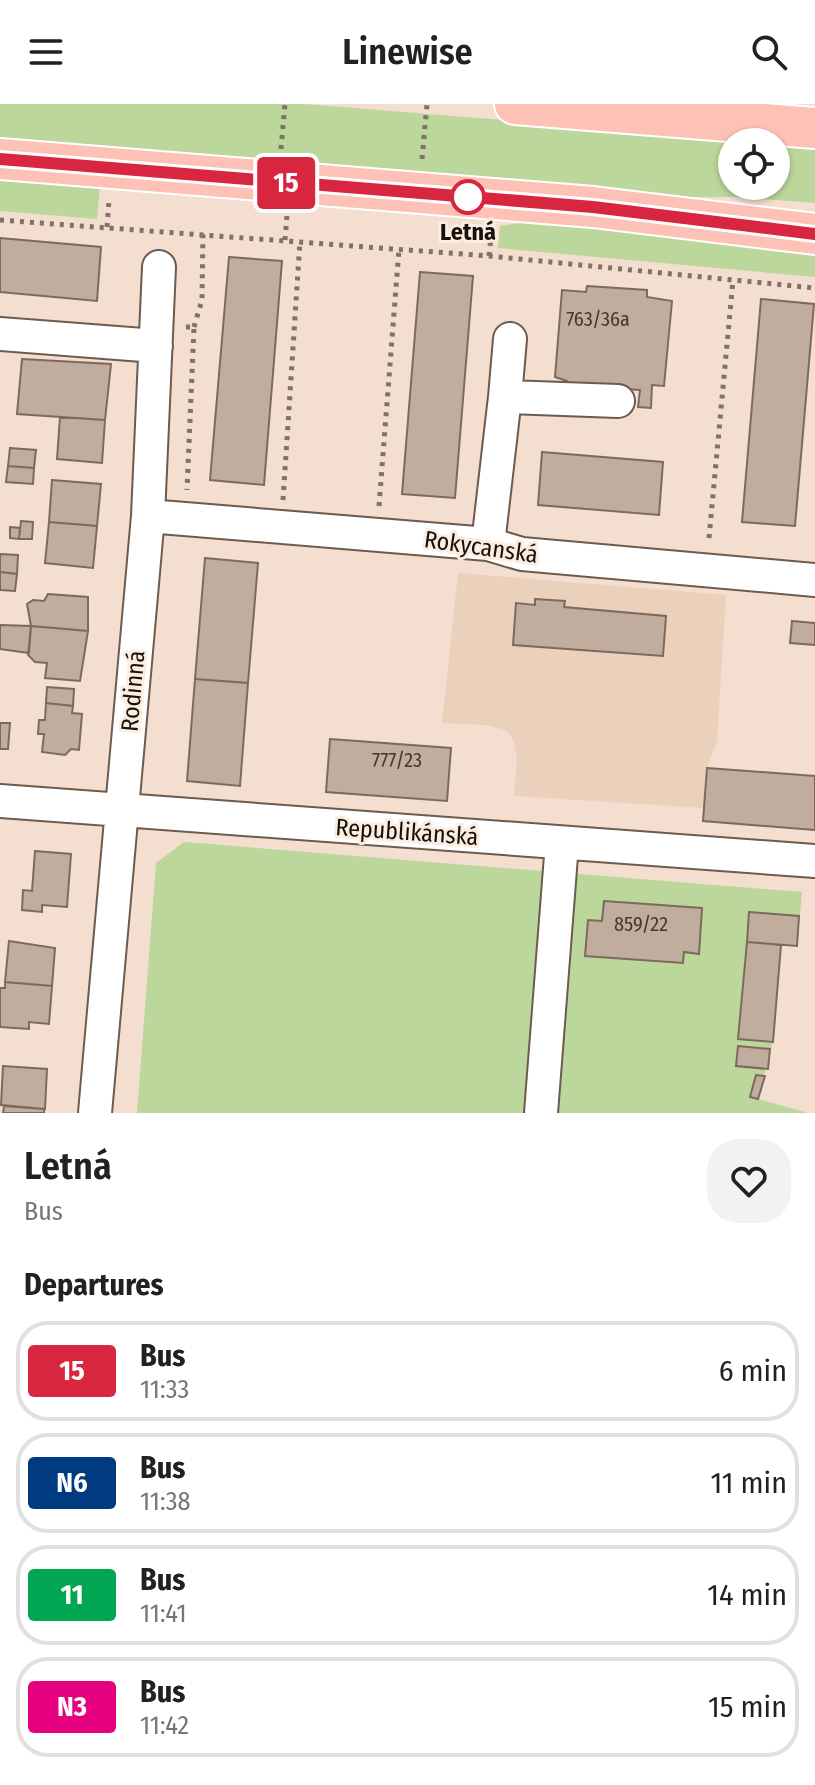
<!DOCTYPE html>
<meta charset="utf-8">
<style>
:root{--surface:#fff;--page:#f2f2f2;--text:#202124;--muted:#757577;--line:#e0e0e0}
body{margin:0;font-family:"Fira Sans Condensed",sans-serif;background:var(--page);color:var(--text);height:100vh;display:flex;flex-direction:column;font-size:30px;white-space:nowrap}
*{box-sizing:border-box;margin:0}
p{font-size:26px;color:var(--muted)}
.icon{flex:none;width:44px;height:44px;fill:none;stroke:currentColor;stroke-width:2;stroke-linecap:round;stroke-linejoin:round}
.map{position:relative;height:1009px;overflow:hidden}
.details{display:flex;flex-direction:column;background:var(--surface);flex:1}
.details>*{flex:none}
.badge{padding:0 16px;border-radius:6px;font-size:28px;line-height:52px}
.buttons{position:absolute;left:718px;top:24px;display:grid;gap:16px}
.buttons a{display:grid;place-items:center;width:72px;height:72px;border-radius:50%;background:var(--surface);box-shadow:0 2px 6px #0004;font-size:40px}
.map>.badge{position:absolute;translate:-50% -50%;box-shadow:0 0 0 4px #fff}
h2{padding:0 24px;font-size:30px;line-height:72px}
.round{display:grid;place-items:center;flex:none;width:84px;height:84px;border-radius:32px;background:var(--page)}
.headline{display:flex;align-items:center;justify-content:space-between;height:136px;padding:0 24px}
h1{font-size:38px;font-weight:600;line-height:60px}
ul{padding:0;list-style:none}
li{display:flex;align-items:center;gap:24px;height:100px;margin:0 16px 12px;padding:0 8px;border:4px solid var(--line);border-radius:32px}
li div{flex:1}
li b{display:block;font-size:30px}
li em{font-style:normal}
li .badge{min-width:88px;font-weight:700;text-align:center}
header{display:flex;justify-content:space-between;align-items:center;height:104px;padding:0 24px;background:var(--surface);font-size:36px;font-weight:600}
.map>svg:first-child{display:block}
</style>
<header><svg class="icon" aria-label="menu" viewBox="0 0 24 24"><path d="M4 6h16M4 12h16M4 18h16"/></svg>Linewise<svg class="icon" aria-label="search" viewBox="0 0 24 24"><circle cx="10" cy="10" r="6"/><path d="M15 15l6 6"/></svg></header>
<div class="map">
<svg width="815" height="1009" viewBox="0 0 815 1009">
<rect width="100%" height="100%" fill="#f3decf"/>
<!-- built -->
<path fill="#ebd0bc" d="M458,469L726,491L717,638L706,665L704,704L514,692L517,654L514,637L506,626L487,621L442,619Z"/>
<!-- green -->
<path fill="#bcd79b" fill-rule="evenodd" d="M0,0H304L815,41V99L736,93H649L497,75L0,35ZM732,38H776V82H732Z
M0,73L100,81L97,115L0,107Z
M542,116L815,146V173L498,144L500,122Z
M184,738L802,788L797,842L781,841L773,938L758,995L808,1009H137L156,759Z"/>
<!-- building -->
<path fill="#c1ad9e" stroke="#7c6a5d" stroke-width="2" d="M0,134L101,143L97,197L0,188Z
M229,153L282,157L264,381L210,376Z
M420,168L473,172L455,394L402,390Z
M587,182L647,186V193L672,197L664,282L652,281L651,304L638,303L640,286L579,282L566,290L567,277L555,273L562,186L586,188Z
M761,195L814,200L795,422L742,418Z
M22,255L111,260L105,316L17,310Z
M60,313L105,316L102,359L57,355Z
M10,344L36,346L34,364L8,362Z
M542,348L663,358L659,411L538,401Z
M8,362L34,364L33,380L6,378Z
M52,376L101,380L97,422L49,418Z
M21,417L33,418L32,435H19Z
M49,418L97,422L93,464L45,459Z
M10,423L20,424L19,435L10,434Z
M0,450L18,451L17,470L0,468Z
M205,454L258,459L248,579L195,575Z
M0,468L17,470L15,487L0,486Z
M48,490L88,493V527L31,522L27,500L33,496L44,497Z
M535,495L565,497L564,503L666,512L663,552L513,541L516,499L535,501Z
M792,517L815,519V541L790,539Z
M0,521L31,522L29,549L0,545Z
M31,522L88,527L80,577L45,574L47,559L35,558L28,551Z
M195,575L248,579L240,682L187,677Z
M47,583L74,585L73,602L46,599Z
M46,599L73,602L72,609L82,610L79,646L71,645L65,651L42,648L44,630H38L39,616H45Z
M0,619H10L8,645H0Z
M330,635L451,644L447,697L326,688Z
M707,664L815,672V726L703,717Z
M35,747L71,750L67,803L42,801V808L22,806L23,786L32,787Z
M604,797L702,804L699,850L684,848L683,859L585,852L588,816L602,817Z
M749,808L799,812L797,842L747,838Z
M9,837L55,844L52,882L5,878Z
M747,838L781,841L773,938L738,935Z
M5,878L52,882L49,920L29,918V925L0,923V884H5Z
M738,942L770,945L768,965L736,962Z
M3,962L47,965L45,1005L1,1001Z
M756,971L765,972L758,995L750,993Z
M4,1002L44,1005V1009H3Z"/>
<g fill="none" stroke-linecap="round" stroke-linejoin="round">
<defs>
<path id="minor" d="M0,230L156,242
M505,293L510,235
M148,412L488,440L522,450L815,476
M488,440L505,293L618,297
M0,697L815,757
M95,1009L148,412L159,163
M541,1009L562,739"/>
<path id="major" d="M515,0L815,24
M0,55L593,103L815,130"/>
</defs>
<!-- minor casing -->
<use href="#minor" stroke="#6c5b4e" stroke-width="36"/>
<!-- major casing -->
<use href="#major" stroke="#fff" stroke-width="44"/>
<!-- path -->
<path stroke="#7f7268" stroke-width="5" stroke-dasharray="4 6" stroke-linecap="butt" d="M281,45L285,0
M422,55L427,0
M0,116L489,152L815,184
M107,123L109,96
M487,132H491L489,152
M285,136L287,111
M186,223H194L187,386
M194,223L202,196L203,129
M283,396L300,137
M379,402L399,145
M709,434L733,176"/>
<!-- minor -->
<use href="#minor" stroke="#fff" stroke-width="32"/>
<!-- major -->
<use href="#major" stroke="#fec1b6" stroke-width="40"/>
</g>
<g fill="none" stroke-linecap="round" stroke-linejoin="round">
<defs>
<path id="line" d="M0,55L593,103L815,130"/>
</defs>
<!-- line casing -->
<use href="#line" stroke="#fff" stroke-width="18"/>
<!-- line -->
<use href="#line" stroke="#d7263d" stroke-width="12"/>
</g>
<!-- markers -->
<circle fill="#fff" stroke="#d7263d" stroke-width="4" cx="468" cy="93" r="16"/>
<g text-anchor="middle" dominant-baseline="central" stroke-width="6" stroke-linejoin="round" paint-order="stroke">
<!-- number labels -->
<g font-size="20" fill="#423830">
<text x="598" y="215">763/36a</text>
<text x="397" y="656">777/23</text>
<text x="641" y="820">859/22</text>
</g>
<!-- stop labels -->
<g font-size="24" font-weight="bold" fill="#17110b" stroke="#fdece0">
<text x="468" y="128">Letná</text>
</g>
<!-- street labels -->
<g font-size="24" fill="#17110b" stroke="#fdece0">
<text transform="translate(481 443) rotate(8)">Rokycanská</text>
<text transform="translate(133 587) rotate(-85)">Rodinná</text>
<text transform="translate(407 728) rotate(4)">Republikánská</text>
</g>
</g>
</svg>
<div class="buttons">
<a><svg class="icon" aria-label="locate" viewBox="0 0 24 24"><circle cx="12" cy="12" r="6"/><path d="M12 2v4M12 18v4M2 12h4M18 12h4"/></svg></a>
</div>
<b class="badge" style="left:286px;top:79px;background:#d7263d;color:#fff">15</b>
</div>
<section class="details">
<div class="headline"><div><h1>Letná</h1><p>Bus</p></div><a class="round"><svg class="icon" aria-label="heart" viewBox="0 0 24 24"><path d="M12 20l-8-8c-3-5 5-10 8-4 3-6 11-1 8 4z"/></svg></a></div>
<h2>Departures</h2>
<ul>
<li><span class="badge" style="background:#d7263d;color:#fff">15</span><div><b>Bus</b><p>11:33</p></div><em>6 min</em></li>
<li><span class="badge" style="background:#003b80;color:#fff">N6</span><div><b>Bus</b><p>11:38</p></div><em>11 min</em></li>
<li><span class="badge" style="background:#00a651;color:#fff">11</span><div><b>Bus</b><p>11:41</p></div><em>14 min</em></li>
<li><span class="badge" style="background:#e6007e;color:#fff">N3</span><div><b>Bus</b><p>11:42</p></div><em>15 min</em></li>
</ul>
</section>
